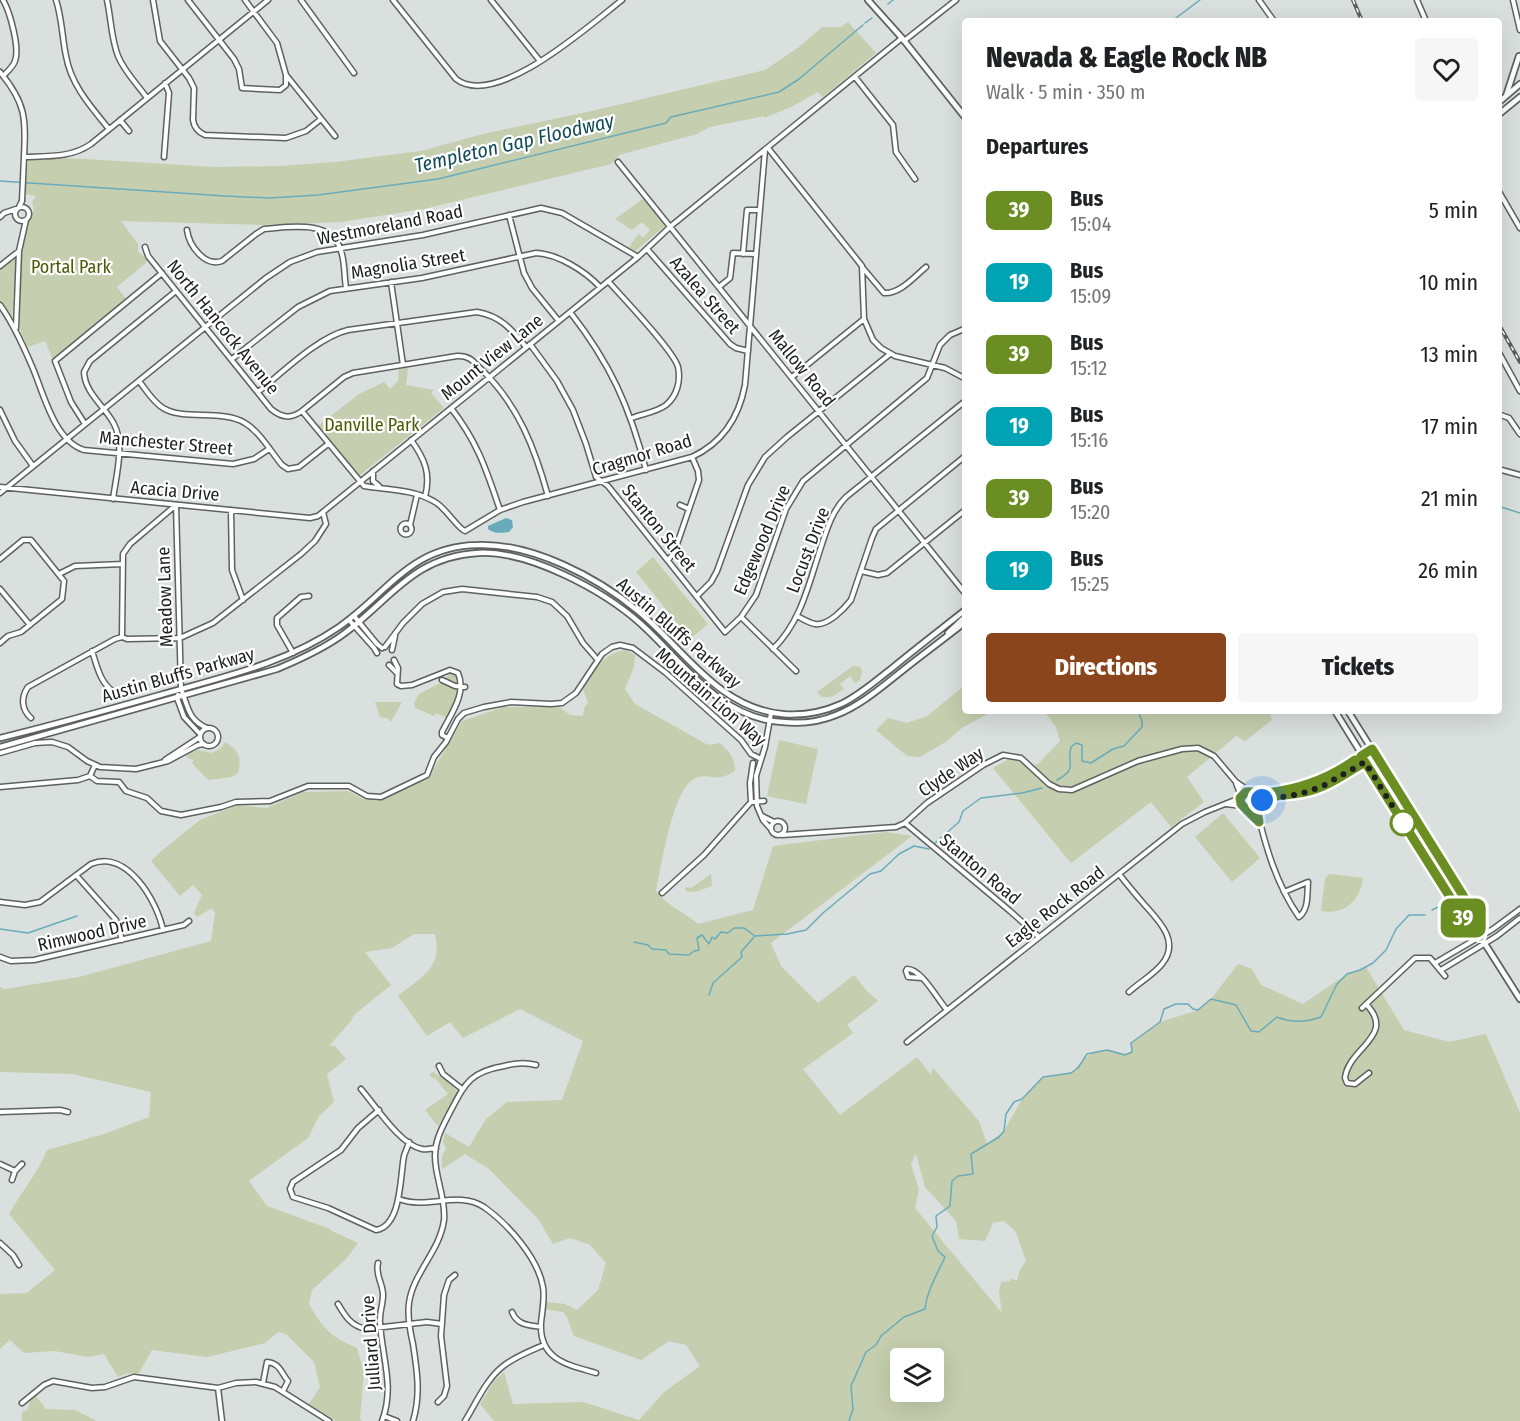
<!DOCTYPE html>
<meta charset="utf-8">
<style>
:root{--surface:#fff;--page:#f6f6f6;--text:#202124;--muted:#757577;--accent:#8a451c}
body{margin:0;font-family:"Fira Sans Condensed",sans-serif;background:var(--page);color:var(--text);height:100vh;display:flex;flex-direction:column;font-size:22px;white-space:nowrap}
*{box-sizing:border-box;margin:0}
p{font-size:20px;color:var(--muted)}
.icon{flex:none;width:33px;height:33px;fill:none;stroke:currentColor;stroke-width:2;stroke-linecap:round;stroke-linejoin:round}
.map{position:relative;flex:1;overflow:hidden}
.sheet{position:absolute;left:962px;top:18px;width:540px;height:696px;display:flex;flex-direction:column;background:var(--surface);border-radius:6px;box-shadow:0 6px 24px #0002}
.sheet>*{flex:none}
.badge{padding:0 12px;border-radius:9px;font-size:21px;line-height:39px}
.tools{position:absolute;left:890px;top:1348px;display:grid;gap:12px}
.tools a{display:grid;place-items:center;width:54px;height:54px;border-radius:6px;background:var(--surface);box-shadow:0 6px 24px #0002;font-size:30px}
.you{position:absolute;width:30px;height:30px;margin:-15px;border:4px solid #fff;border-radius:50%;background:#1a73e8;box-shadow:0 0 0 9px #1a73e833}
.map>.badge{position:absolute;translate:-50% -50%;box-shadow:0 0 0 3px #fff}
h2{padding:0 24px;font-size:22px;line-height:54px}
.round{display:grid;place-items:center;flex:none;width:63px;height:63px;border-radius:6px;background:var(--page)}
.headline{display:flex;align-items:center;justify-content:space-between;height:102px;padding:0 24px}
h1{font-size:28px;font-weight:800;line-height:45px}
.button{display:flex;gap:12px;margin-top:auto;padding:12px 24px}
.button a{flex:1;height:69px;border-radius:6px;background:var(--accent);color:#fff;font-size:24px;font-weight:800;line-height:69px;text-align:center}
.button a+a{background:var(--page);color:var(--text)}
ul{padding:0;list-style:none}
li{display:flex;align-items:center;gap:18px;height:72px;padding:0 24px}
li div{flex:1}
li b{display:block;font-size:22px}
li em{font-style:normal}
li .badge{min-width:66px;font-weight:700;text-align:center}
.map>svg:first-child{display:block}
</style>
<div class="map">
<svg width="1520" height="1421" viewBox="0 0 1520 1421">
<rect width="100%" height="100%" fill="#dae0dd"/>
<!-- green -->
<path fill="#c5ceae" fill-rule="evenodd" d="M848,22L876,53L823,97L818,92L791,107L764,118V116L710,127L697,134L619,155L611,164L424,209L341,222L262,225L121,221L138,244V251L148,261L117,287L127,300L53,360L45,341L28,347L21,333L18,313L23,239L26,223L34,209L32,202L36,196L25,194L28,157L86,159L215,167L279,166L335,162L421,151L483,134L596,110L765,70L799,47L822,27H841Z
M644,198L665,226L635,251L629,248L635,238L639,234L643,238L650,230L642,222L632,230L615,219Z
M16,258L12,318L0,301V270Z
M408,368L406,385L434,390L431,393L444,408L360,475H358L318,426L359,394L384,382L390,389L398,381L399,369Z
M653,557L708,624L690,639L636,572Z
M625,650L635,655L634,667L625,689L635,704L708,745L720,743C729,751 735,758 735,771C731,773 726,776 722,777C712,779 702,772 691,781C672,796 661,867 656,891C667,906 684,912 698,924L753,910L773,846L886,832L912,836L771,943L781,966L818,1003L854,975L866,990L878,1001L847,1025L853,1033L803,1069L840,1115L917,1057L931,1075L933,1068L979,1121L987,1144L1004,1131L1022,1099L1043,1077L1071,1073C1082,1062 1090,1049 1108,1050C1117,1050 1122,1056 1132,1052L1131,1043L1160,1022L1198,1010L1211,999L1238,964L1252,969L1261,985L1303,1004L1347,974L1366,967L1404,1030L1449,1042L1486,1034L1520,1113V1421H494L480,1404L494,1381L504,1372L513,1404L583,1402L639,1420L664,1392L700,1366L686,1345L669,1341L641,1360L574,1336L567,1317L563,1312L545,1309L546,1302L565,1304L577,1310L598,1290L606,1263L590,1245L570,1238L553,1244L539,1220L489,1169L465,1154L442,1169V1156L446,1149L443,1142L445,1133L469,1147L486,1119L507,1102L562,1100L583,1041L520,1009L463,1038L450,1022L427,1036L398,996C421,977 443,968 435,934H414L392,948L365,952L391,985L354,1015L351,1021L330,1045L332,1047L334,1045L346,1059L327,1074L334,1102L319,1116L308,1138L249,1181L267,1206L330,1229V1230L358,1243L346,1259L312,1290L309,1304C324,1330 330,1336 357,1348L364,1373L360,1418L362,1421H336L309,1404L320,1387L314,1362L286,1334L278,1332L265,1343L207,1357L152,1350L139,1373L125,1374L118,1377L104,1354L88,1357L55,1351L24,1353L10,1340L0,1349V1294L27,1293L55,1270L9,1214C21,1192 38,1173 47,1150L104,1134L149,1117L151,1092L72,1074L0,1072V987L5,989L79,977L211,941L215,913L212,908L197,917L194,913L202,895L193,885L180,896L151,861L160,852L200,820L237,805L267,808L302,792L348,791L364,799L378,800L428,779L462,721L503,707H559L570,715L583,716L584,708L588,702L583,689C594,671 603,653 625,650ZM916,1154L925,1187L956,1221L959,1239L985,1241L993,1223L1004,1221L1016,1232L1026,1261L1020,1270L1017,1280L1010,1279V1281L1001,1282L999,1292L1002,1313L915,1208L919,1189L911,1164ZM900,1359H933V1392H900Z
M853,666L860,667L862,671L860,680L855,683L850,676L840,684L844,689L831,697H822L817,692Z
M452,672L457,675C462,691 453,704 447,718L436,713L434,716L415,708L414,703L419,694L440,683Z
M964,686V711H993L962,728L947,741L920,757L907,756L876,730L888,718L907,723L927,716Z
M375,702H402L391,722L387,718L380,717Z
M1044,711H1269L1272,720L1245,741L1236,736L1187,777L1204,802L1171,827L1151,802L1071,863L993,768L1011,758L1032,767L1039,763L1060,741L1056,727Z
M779,740L818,749L806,804L767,796Z
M225,742C239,750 242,758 238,773L232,777L208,780L192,763L194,760L188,758L187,755L198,750L212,753L221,748Z
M1387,787L1419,831L1477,926L1476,927H1473L1385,788Z
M1223,813L1260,858L1232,882L1195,837Z
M711,874L712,886L695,892L685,891L686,887L691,888Z
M1332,874L1363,878C1360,901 1345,915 1321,911L1325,879L1328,875Z
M433,1072L448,1081L458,1092L438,1126L425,1110L448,1094L435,1078L433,1079L429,1074Z
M35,1395L46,1409L75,1410L97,1421H22V1412L28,1409L30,1401Z"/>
<!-- water -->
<path fill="#68acbb" d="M506,518L512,520L513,527L509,532C503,533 493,534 488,529V526Z"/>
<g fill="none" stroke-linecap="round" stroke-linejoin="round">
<!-- stream -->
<path stroke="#68acbb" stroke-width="1.5" d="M888,4L893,0
M1172,21L1200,0
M865,23L872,18
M0,181L225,196L270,198L318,195L438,179L666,123L671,117L779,92L799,79L863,25
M1498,506L1520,513
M1057,780C1079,768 1066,765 1071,747L1076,743L1082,745V761L1091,763L1113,749L1124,746L1142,727V721L1138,711
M935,843L959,822L963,811L981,798L1022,793L1042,788
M1432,910L1442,905
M0,929L28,933L77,916
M634,942L648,945L652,949L666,950L669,954L689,955L694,951L699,950L697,938L702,935L709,944L712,937L715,939L721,932L728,933L734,928H744L755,936L787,934L806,930L823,913L870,874L881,871L899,854L914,846L929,849
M709,995L713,983L742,957L741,952L754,937
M849,1421L853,1409L851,1386L866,1352L876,1345L881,1336L904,1317L925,1309C927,1291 937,1274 945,1257L938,1251L932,1236L937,1227L936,1216L950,1206L952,1181L958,1176L973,1174L971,1154L999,1137L1004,1131L1006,1114L1014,1102L1022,1099L1043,1077L1071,1073L1078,1068L1087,1054L1107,1050L1125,1055L1132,1052L1131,1043L1160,1022L1164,1009L1176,1004H1188L1193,1009L1198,1010L1211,999L1236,1005L1251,1031L1259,1032L1277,1017C1291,1023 1307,1022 1321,1017L1337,984L1347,974L1360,970L1373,963L1386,950L1396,929L1409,915H1425"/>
<defs>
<path id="minor" d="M56,0C62,18 62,37 66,56C71,85 91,107 109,129
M107,0C111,18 111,38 118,56C124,71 137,84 147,98
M153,0L160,41L189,78L194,88L193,120C194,128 198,132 205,135L286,138L306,131L321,119
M188,0L234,59L239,69L242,88L280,90L286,85V75
M245,0L277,43L286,75L335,136
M301,0L354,73
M393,0L456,79C496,110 591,24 622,0
M491,0L540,61
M1259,0L1274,21
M1417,0L1426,21
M1513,0L1520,30
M904,41L956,0
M0,72C26,103 26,119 24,157C47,156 71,158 91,144L268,0
M3,76C8,71 13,67 15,61C20,48 10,12 3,0
M855,77L893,125L896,152L915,179
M120,120L129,131
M768,148L862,266L864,319L873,340L881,348L895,356L945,368L964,378
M164,157L169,93L165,83
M618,162L964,592
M1498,190L1520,228
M15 214a7 7 0 1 1 14 0a7 7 0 1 1-14 0Z
M19,207L22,201L24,157
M509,215L524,273L532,288L558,320
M0,217L4,213L16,209
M187,230C189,246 205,267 222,261L256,234L264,229C290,227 332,219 341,251C345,262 344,276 346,288
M145,247L148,256L271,409C282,418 291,419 302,411L364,486C387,490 414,489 435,502C446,508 458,529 465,531L500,510L523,502L692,457C722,443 739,417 745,385L765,150
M647,249L730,344L736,348L748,351
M743,254L747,210H759
M0,266L19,251
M862,267L884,293C900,294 914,277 926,267
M608,281C622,297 674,351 678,367C681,381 677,396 666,405C657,412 642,414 632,418
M391,282L403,365
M719,287L730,278L733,253L755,254
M0,305C13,323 22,343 31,364C43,390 53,440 84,450L233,464L254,459L269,449
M570,312C610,363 630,407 646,470
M16,328L19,251L26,220
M530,344L557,381L573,410L586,444L596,477L608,486L725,632L741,617L756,595L786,509L803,481L927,378L940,345L950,335L964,329
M1498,351L1520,391
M232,359L298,307L330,291L422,278L536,253C558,254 585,271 600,287
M792,377L864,319
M139,381C146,390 153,402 163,408C184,421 222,409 245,423C260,432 271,452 282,465L288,469L299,467L328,444
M258,392C282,373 318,337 348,330L477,312C501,316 512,330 526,347
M451,408C478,443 486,469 500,510
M0,410L15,441L33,466
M302,411L344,377L353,373L457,356C471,355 475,364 484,372C519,407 535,449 548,496
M1498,414L1509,418L1520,434
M85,424L71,402L55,361L162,273
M411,440C425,459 431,474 425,497
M1498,469L1520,475
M373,471V481L379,486
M0,487L310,518L318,516L638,257L671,226L902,38
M0,493L266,278L290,262L317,252L423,235L541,208L562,213L638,257
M113,499C116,476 125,445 114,424C105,406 85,394 84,372L90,361L176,291
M176,505L181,689C188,706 188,720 207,728
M680,505L689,509
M231,510L232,570L243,600
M400.5 529a5.5 5.5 0 1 1 11 0a5.5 5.5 0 1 1-11 0Z
M410,525L417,495
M0,559L23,540H31L64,581L62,599L21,632L8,636L0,643
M668,560L674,553L699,480L698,471L692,457
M861,571L878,575L887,573L964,511
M59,574L75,566L123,564
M0,589L30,625
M697,596L711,582L717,571L748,485L765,457L787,437L890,354
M354,616L377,644L382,648
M797,616C803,619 809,623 815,624C828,626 844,609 851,600L872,538L876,529L964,457
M741,617L796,671
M349,620L374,648L377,653
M122,637L123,554L130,544L176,505
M385,647L403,623L422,604L443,592L462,589L537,597L552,602L567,616L583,643L597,659
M773,649C801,622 809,583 821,547C827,529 832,511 846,497L964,402
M392,650L395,636
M92,651C97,666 100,683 114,692
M293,653L277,625V618L301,597L309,596
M394,660L398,668L397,684L401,686L412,685L450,670L458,673C467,693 451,714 442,732V735L448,738
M389,665L397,673
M442,680L455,686L465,687
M178,695L177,698L184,717L200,734
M31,718C21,709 21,697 28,687L115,639L122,637L127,639L180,638L213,623L301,554L315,541L326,524L323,512
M200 737a9 9 0 1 1 18 0a9 9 0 1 1-18 0Z
M0,753L35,743L52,742L68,747L87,761L100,767L136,769L168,761L198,745L204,744
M165,760L200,737
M90,776L97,781L119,782L126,791L147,798L161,811L181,815L221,807L236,802L270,801L308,786H349L367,796L381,797L427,775L434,757L446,742L458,719L464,713L484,707L511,702L551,704L562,703L576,693L602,654L612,647L620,645L633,648L666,673L741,740L751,754L761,759
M90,776L95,765
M1236,783L1241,796
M0,787L78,780L90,776
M1241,796L1249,791L1272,792L1305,785L1334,773L1372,749
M1241,796C1239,805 1243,806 1249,811C1253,814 1255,818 1259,822
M751,802L750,783L753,763
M1226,804L1242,806
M1256,806C1265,845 1276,884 1299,917C1309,909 1307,894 1308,882L1284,892
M1248,809L1254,808L1266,799L1292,795L1321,787L1376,756
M762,816L774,822
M771 828a7 7 0 1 1 14 0a7 7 0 1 1-14 0Z
M905,823L1010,911L1038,936
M770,828L763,820L757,806L756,776L765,747L771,713
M782,835L896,827L905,823L927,803L983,765L1003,755L1021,758L1049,784L1059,789L1072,790L1138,761L1182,749L1198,748L1214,756L1236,782L1249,791
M1119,874C1127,884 1135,894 1143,903C1158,920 1181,941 1162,964C1153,975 1140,982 1129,992
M76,875L116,920L122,940
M662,893L704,855L751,802L764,801
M0,902L25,905L40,902L91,864C127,849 157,901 163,930
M0,957L11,961L34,960L184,925L189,921
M1435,963L1493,929L1520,909
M1441,970L1497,936L1520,918
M922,978L908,977L906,971L907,969C922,969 937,999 947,1010
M1366,1004C1397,1036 1348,1048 1345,1078L1347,1083L1355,1084L1369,1073
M1362,1008L1415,958H1430L1445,976
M907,1042L1182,824L1205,812L1240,798
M439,1066L443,1074L462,1089
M361,1089C375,1105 400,1145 422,1149C426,1150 431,1148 436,1148
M379,1110L358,1128L341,1150L293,1182L290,1189L293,1197L328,1208L376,1230C402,1226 400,1175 404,1156C405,1152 408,1147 409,1142
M0,1112L60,1110L68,1112
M0,1164L15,1171
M12,1180L15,1171L22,1164
M399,1199C427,1210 458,1190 484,1207C508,1224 538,1258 543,1287C545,1298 542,1312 541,1323C539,1360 568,1365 596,1373
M0,1243L13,1255L19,1265
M378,1263C375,1276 383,1283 383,1295C383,1305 379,1313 380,1323C382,1357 395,1388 382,1421
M338,1304C345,1316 351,1326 366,1329L427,1322L442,1324
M512,1312C517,1325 528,1325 541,1327
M263,1383L267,1362C280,1363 281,1373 288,1381L283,1391
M218,1388L222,1421
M438,1402L444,1396L447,1386L441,1336L444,1295L449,1280L455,1275
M22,1403L44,1385L53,1381L92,1388L105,1387L134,1377L218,1388L236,1383L256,1382L275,1387L329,1421
M384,1416L397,1421
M413,1421C421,1395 417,1370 413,1344C410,1331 407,1317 409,1303C413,1273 440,1251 444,1220C446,1198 435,1178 435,1156C435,1140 442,1128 449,1114C465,1084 469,1072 504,1066C515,1063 524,1062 536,1065
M465,1421C476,1403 486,1380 502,1367C514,1357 530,1351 544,1345"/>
<path id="major" d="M868,0L902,38L964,116
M1506,96L1519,56
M1498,103L1520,84
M1498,115L1520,97
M948,633L964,618
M1335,711L1472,932L1480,936L1520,999
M1348,711L1482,926L1480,936
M0,738C54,725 107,710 160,695C222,677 285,664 339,627C388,593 410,546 478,545C532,543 597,577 638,611C684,649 718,708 782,714C803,716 823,712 841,704C860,695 875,681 891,669C915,649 940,630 964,611
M0,747L277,669C301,659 325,648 345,633C392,598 413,557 478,553C529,550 604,591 641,624C684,663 719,718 782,722C800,724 819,722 836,715C862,705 884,685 907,667C926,652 945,638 964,623"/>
</defs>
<!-- minor casing -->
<use href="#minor" stroke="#5d6260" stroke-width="7"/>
<!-- major casing -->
<use href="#major" stroke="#5d6260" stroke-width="8"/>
<!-- minor -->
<use href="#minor" stroke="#fff" stroke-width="4"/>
<!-- major -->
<use href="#major" stroke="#fff" stroke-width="4.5"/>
<defs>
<path id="rail" d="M1353,0L1362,21
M1498,323L1520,362"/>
</defs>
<!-- rail casing -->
<use href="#rail" stroke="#595d5b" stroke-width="4"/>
<!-- rail -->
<use href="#rail" stroke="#fff" stroke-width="1.5" stroke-dasharray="4.5" stroke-linecap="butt"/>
</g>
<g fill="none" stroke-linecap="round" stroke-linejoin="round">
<defs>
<path id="line" d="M1355,760C1328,779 1297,790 1265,793C1258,793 1252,791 1246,792L1240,798L1241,804L1259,822L1256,806C1266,793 1290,796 1305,792C1328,787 1346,773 1365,762L1472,932L1480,936L1482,926L1372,749L1361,756"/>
</defs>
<!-- line casing -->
<use href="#line" stroke="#fff" stroke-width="14"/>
<!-- line -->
<use href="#line" stroke="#6b8e23" stroke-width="9"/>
<!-- walk -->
<path stroke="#1d201f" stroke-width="6" stroke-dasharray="0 10.8" d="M1262,800L1300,794L1321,787L1365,762L1403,823"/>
</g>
<!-- markers -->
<circle fill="#fff" stroke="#6b8e23" stroke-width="3" cx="1403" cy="823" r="12"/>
<g text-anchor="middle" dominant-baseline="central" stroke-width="4.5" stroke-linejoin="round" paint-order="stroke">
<!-- street labels -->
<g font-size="18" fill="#1d201f" stroke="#fff">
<text transform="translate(390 225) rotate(-11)">Westmoreland Road</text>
<text transform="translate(408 264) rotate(-9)">Magnolia Street</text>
<text transform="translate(705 295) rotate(49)">Azalea Street</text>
<text transform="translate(223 327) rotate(51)">North Hancock Avenue</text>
<text transform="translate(492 357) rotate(-39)">Mount View Lane</text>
<text transform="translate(802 368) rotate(51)">Mallow Road</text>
<text transform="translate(166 443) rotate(5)">Manchester Street</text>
<text transform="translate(642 455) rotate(-17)">Cragmor Road</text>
<text transform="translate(175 491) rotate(5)">Acacia Drive</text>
<text transform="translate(659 528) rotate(51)">Stanton Street</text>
<text transform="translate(762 540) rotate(-67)">Edgewood Drive</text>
<text transform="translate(808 550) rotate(-69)">Locust Drive</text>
<text transform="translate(165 597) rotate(-92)">Meadow Lane</text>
<text transform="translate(679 633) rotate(41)">Austin Bluffs Parkway</text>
<text transform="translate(178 675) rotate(-16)">Austin Bluffs Parkway</text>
<text transform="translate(711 697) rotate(41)">Mountain Lion Way</text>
<text transform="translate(951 772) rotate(-34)">Clyde Way</text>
<text transform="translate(980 869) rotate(40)">Stanton Road</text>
<text transform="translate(1055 907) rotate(-38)">Eagle Rock Road</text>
<text transform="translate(92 933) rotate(-13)">Rimwood Drive</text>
<text transform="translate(371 1343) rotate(-94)">Julliard Drive</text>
</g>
<!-- park labels -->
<g font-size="18" fill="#4c5a02" stroke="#fff">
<text x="71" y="267">Portal Park</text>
<text x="372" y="425">Danville Park</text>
</g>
<!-- water labels -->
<g font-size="20" font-style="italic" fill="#104c58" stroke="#fff">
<text transform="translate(514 143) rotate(-13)">Templeton Gap Floodway</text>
</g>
</g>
</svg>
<div class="tools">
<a><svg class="icon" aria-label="layers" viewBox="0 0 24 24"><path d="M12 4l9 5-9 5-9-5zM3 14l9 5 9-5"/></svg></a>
</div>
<div class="you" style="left:1262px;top:800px"></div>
<b class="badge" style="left:1463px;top:918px;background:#6b8e23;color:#fff">39</b>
<section class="sheet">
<div class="headline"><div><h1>Nevada &amp; Eagle Rock NB</h1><p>Walk · 5 min · 350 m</p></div><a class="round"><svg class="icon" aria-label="heart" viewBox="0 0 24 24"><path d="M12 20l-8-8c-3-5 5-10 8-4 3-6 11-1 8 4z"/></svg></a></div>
<h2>Departures</h2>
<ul>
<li><span class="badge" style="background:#6b8e23;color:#fff">39</span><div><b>Bus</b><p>15:04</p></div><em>5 min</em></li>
<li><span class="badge" style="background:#00a3b4;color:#fff">19</span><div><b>Bus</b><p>15:09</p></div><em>10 min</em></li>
<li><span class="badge" style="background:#6b8e23;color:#fff">39</span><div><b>Bus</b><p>15:12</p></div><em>13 min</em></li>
<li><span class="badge" style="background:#00a3b4;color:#fff">19</span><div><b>Bus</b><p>15:16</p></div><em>17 min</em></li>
<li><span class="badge" style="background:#6b8e23;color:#fff">39</span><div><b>Bus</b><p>15:20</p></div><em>21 min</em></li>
<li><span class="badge" style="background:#00a3b4;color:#fff">19</span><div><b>Bus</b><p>15:25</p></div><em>26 min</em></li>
</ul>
<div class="button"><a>Directions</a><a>Tickets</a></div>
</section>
</div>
